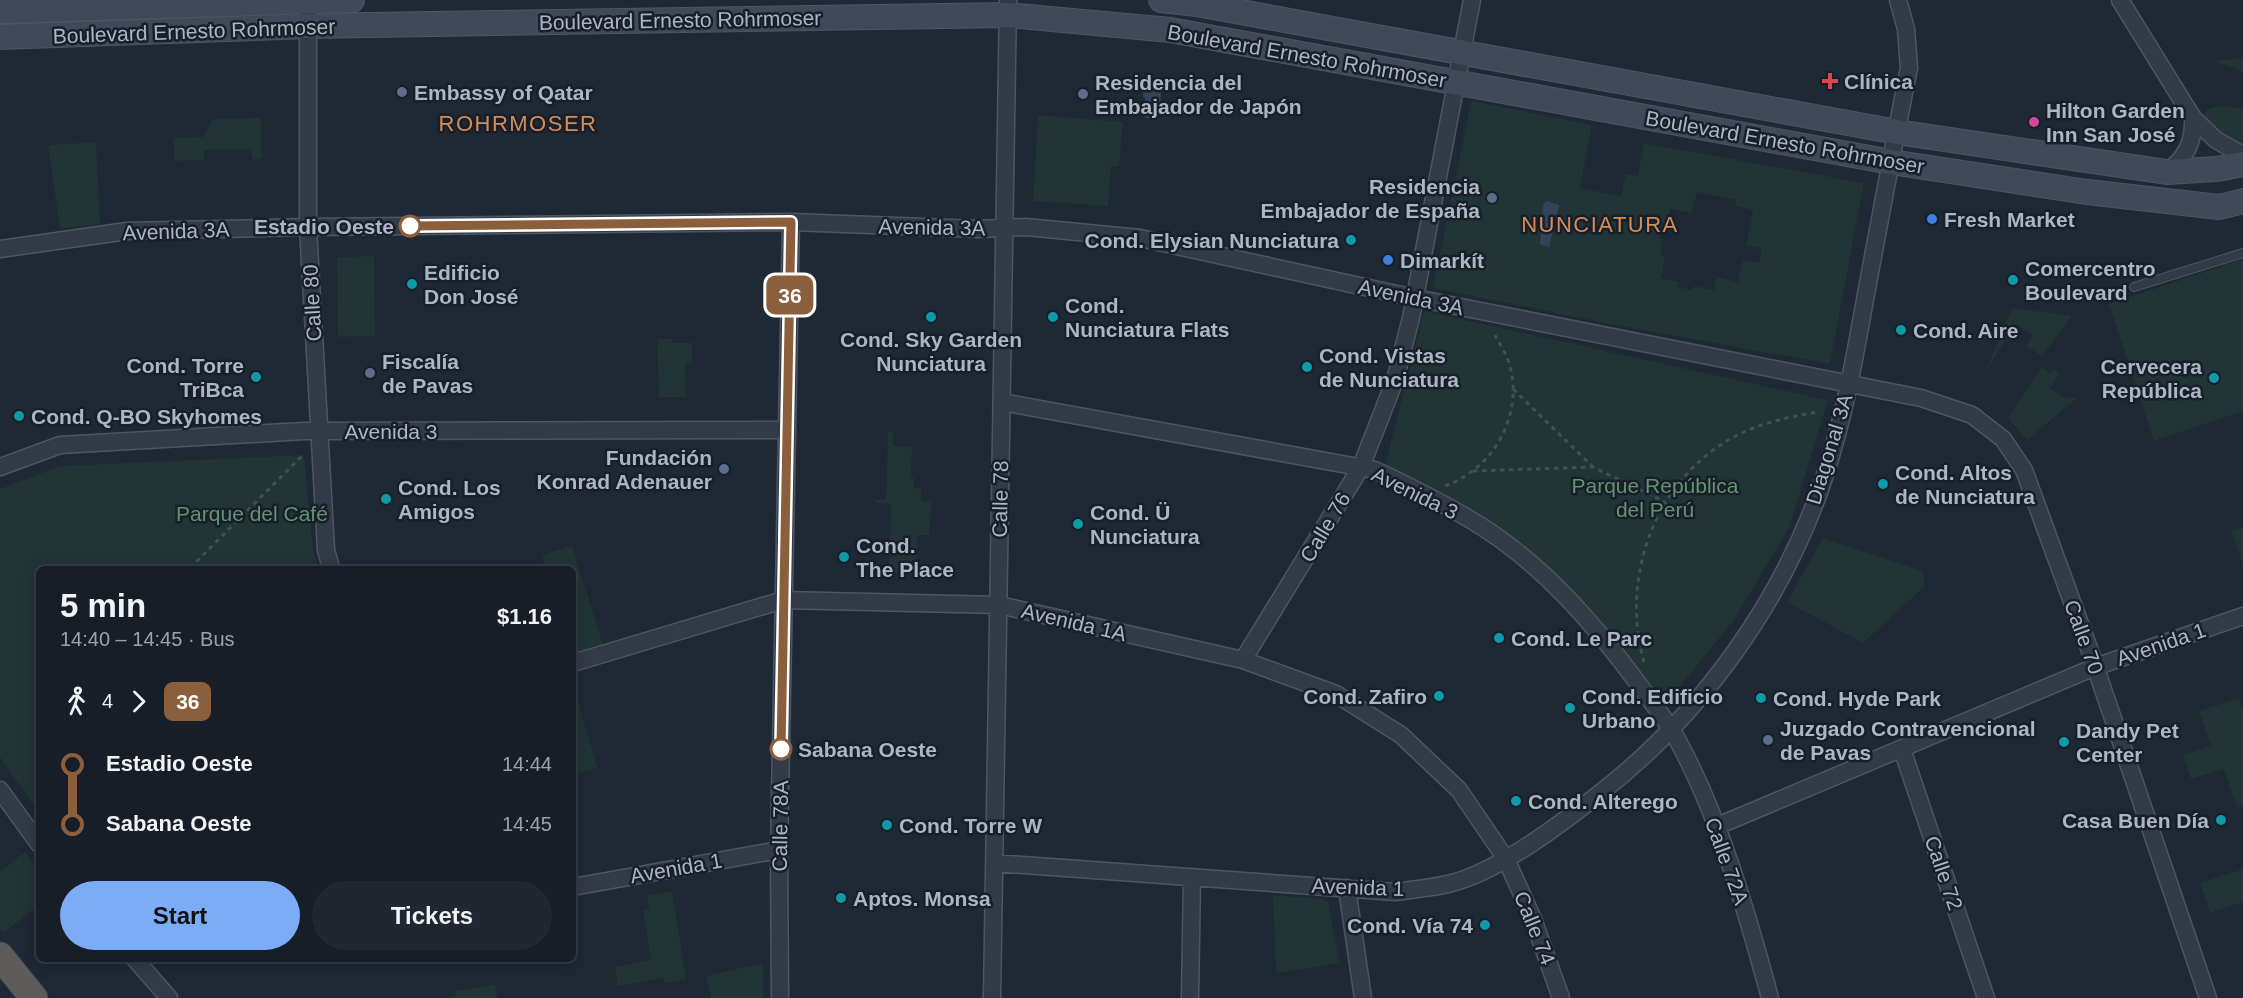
<!DOCTYPE html>
<meta charset="utf-8">
<style>
:root{--surface:#171e28;--page:#202730;--text:#f1f3f6;--muted:#9ea2a8;--line:#363c45;--accent:#7dacf7}
body{margin:0;font-family:Helvetica,sans-serif;background:var(--page);color:var(--text);height:100vh;display:flex;flex-direction:column;font-size:22px;white-space:nowrap}
*{box-sizing:border-box;margin:0}
p{font-size:20px;color:var(--muted)}
.icon{flex:none;width:33px;height:33px;fill:none;stroke:currentColor;stroke-width:2;stroke-linecap:round;stroke-linejoin:round}
.map{position:relative;flex:1;overflow:hidden}
.details{position:absolute;left:36px;top:566px;width:540px;height:396px;display:flex;flex-direction:column;background:var(--surface);border-radius:9px;box-shadow:0 3px 15px #0003,0 0 0 2px var(--line)}
.details>*{flex:none}
.badge{padding:0 12px;border-radius:9px;font-size:21px;line-height:39px}
.map>.badge{position:absolute;translate:-50% -50%;box-shadow:0 0 0 3px #fff}
.legs{display:flex;align-items:center;gap:9px;height:66px;padding:0 24px;font-size:20px}
.legs p{margin-inline-start:auto}
.overview{display:flex;align-items:center;justify-content:space-between;height:102px;padding:0 24px}
h1{font-size:33px;font-weight:600;line-height:45px}
.primary-button{display:flex;gap:12px;margin-top:auto;padding:12px 24px}
.primary-button a{flex:1;height:69px;border-radius:36px;background:var(--accent);color:#111;font-size:24px;font-weight:600;line-height:69px;text-align:center}
.primary-button a+a{background:var(--page);color:var(--text)}
ul{padding:0 24px;list-style:none}
li{display:flex;align-items:center;gap:21px;height:60px;font-size:22px}
li i{display:grid;place-items:center;width:9px;height:100%;margin:0 8px;background:currentColor}
li i::after{content:'';width:15px;height:15px;margin:-8px;border:4px solid;border-radius:50%;background:var(--surface)}
li p{margin-inline-start:auto}
li:first-child i{background:linear-gradient(#0000 50%,currentColor 0)}
li:last-child i{background:linear-gradient(currentColor 50%,#0000 0)}
.map>svg:first-child{display:block}
</style>
<div class="map">
<svg width="2243" height="998" viewBox="0 0 2243 998">
<rect width="100%" height="100%" fill="#1f2835"/>
<!-- green -->
<path fill="#213436" fill-rule="evenodd" d="M2243,58V71L2212,61Z
M1471,101L1592,125L1580,188L1621,196L1626,174L1638,176L1644,143L1864,183L1830,364L1610,324L1433,288ZM1697,192L1736,200V206L1753,210L1746,245L1762,248L1759,263L1743,260L1738,282L1717,277L1714,290L1694,286L1692,290L1678,287L1679,282L1661,278L1665,256L1660,255L1663,239L1659,238L1662,228L1666,229L1670,209L1692,213Z
M2218,106L2243,108V146L2202,120L2207,109Z
M1038,115L1123,122L1119,166H1111L1108,206L1033,201Z
M261,118V159H252L251,149L204,150V160L174,161V138L203,137L213,119Z
M96,142L100,224L60,228L48,145Z
M374,256L375,336L338,337L337,257Z
M2243,259V411L2154,441L2109,304Z
M2012,308L2072,316L2042,356L2026,346L2033,334L2015,324L1985,373Z
M1424,311L1828,400L1789,528L1734,620L1676,691L1656,692L1619,644L1528,556L1384,469Z
M657,339H672V343H692V363L685,364L686,397H659Z
M2042,367L2050,373L2053,369L2059,374L2050,388L2063,397L2077,398L2027,440L2008,418Z
M888,432H893V446L912,447L911,477L914,478V488L921,489V501H932L929,535H917L916,568L922,569L921,574H889L891,504L875,503V500H886Z
M304,455L313,549L318,568H39V813L0,757V489L60,466Z
M2243,527V565L2231,531Z
M1823,538L1923,571L1925,586L1863,643L1787,602Z
M572,546L603,645L573,654V568H546L542,555Z
M575,689L597,768L573,775V690Z
M2239,698L2243,711V806L2237,808L2224,769L2191,779L2183,755L2211,746L2199,711Z
M25,852L39,870V905L3,933L0,929V872Z
M2243,869V902L2210,913L2200,883Z
M672,891L686,979L665,983L663,978L618,986L615,967L651,960L643,910L649,908L647,896Z
M1273,895L1323,899L1328,902L1340,963L1276,973Z
M763,963V998H711L706,976Z
M495,984L497,998H446L456,996L455,991Z"/>
<!-- water -->
<path fill="#32445d" d="M1144,81L1162,82L1159,115L1152,120L1144,117L1142,112L1146,100L1143,97Z
M1546,201L1559,205L1549,247L1540,244L1543,206Z"/>
<g fill="none" stroke-linecap="round" stroke-linejoin="round">
<defs>
<path id="service" d="M2134,287L2243,253"/>
<path id="minor" d="M2120,0L2193,118L2216,140L2243,155
M308,16V227L326,550L331,568
M2167,172C2186,158 2194,142 2193,118
M0,249L127,231L308,227L791,222L979,229L1026,227L1140,238L1415,298L1921,398L1972,415L2003,439L2024,470L2090,651L2208,998
M1002,402L1375,470C1413,488 1452,507 1487,530C1546,569 1592,622 1634,678C1649,699 1666,719 1678,741C1719,816 1748,916 1770,998
M0,467L60,445L304,431L787,430
M1243,660L1361,467L1395,380L1411,318L1472,0
M573,663L783,600L999,605L1243,660L1336,694L1401,735L1459,790L1506,859L1533,919L1561,998
M1902,749L1986,998
M0,790L39,844
M1715,827L2095,667L2243,616
M995,863L1395,892C1414,889 1434,888 1452,883C1499,871 1561,824 1599,794C1702,714 1783,601 1824,478C1844,419 1855,356 1866,294C1880,219 1894,143 1909,68L1906,29L1898,0
M573,887L779,850
M1347,888L1363,998
M134,958L169,998
M780,998L779,850L791,222
M992,998L1008,0
M1190,998L1192,877"/>
<path id="secondary" d="M1161,0L1197,4L1897,132L2167,172L2217,169L2243,164
M0,11L352,0
M0,37L309,26L1008,15L1170,30L1891,162L2087,192L2219,207L2243,201"/>
<path id="trunk" d="M0,956L34,998"/>
</defs>
<!-- service casing -->
<use href="#service" stroke="#4d5561" stroke-width="10"/>
<!-- minor casing -->
<use href="#minor" stroke="#4d5561" stroke-width="19"/>
<!-- secondary casing -->
<use href="#secondary" stroke="#4d5561" stroke-width="26"/>
<!-- trunk casing -->
<use href="#trunk" stroke="#3a424d" stroke-width="29"/>
<!-- path -->
<path stroke="#3e5154" stroke-width="3" stroke-dasharray="4.5 4.5" stroke-linecap="butt" d="M1513,389L1593,467
M1473,471L1593,467L1665,502
M1445,486C1495,468 1526,412 1508,360C1505,352 1499,343 1495,335
M190,568L304,454
M1644,662C1620,579 1654,481 1732,438C1759,423 1788,417 1818,412"/>
<!-- service -->
<use href="#service" stroke="#323a46" stroke-width="8"/>
<!-- minor -->
<use href="#minor" stroke="#323a46" stroke-width="16"/>
<!-- secondary -->
<use href="#secondary" stroke="#404959" stroke-width="24"/>
<!-- trunk -->
<use href="#trunk" stroke="#5e5c5a" stroke-width="27"/>
</g>
<g fill="none" stroke-linecap="round" stroke-linejoin="round">
<defs>
<path id="line-1" d="M410,226L791,222L781,749"/>
</defs>
<!-- line-1 casing -->
<use href="#line-1" stroke="#fff" stroke-width="14"/>
<!-- line-1 -->
<use href="#line-1" stroke="#8b5e3c" stroke-width="9"/>
</g>
<!-- markers -->
<path fill="#e0444e" stroke="#181f2a" stroke-width="2" d="M1827 72h6v6h6v6h-6v6h-6v-6h-6v-6h6z"/>
<g fill="#5c6f8a" stroke="#181f2a" stroke-width="2">
<circle cx="402" cy="92" r="6"/>
<circle cx="1083" cy="94" r="6"/>
<circle cx="1492" cy="198" r="6"/>
<circle cx="370" cy="373" r="6"/>
<circle cx="724" cy="469" r="6"/>
<circle cx="1768" cy="740" r="6"/>
</g>
<circle fill="#d1479c" stroke="#181f2a" stroke-width="2" cx="2034" cy="122" r="6"/>
<g fill="#3f7fe0" stroke="#181f2a" stroke-width="2">
<circle cx="1932" cy="219" r="6"/>
<circle cx="1388" cy="260" r="6"/>
</g>
<g fill="#fff" stroke="#8b5e3c" stroke-width="3">
<circle cx="410" cy="226" r="10"/>
<circle cx="781" cy="749" r="10"/>
</g>
<g fill="#0f9aa8" stroke="#181f2a" stroke-width="2">
<circle cx="1351" cy="240" r="6"/>
<circle cx="2013" cy="280" r="6"/>
<circle cx="412" cy="284" r="6"/>
<circle cx="931" cy="317" r="6"/>
<circle cx="1053" cy="317" r="6"/>
<circle cx="1901" cy="330" r="6"/>
<circle cx="1307" cy="367" r="6"/>
<circle cx="256" cy="377" r="6"/>
<circle cx="2214" cy="378" r="6"/>
<circle cx="19" cy="416" r="6"/>
<circle cx="1883" cy="484" r="6"/>
<circle cx="386" cy="499" r="6"/>
<circle cx="1078" cy="524" r="6"/>
<circle cx="844" cy="557" r="6"/>
<circle cx="1499" cy="638" r="6"/>
<circle cx="1439" cy="696" r="6"/>
<circle cx="1761" cy="698" r="6"/>
<circle cx="1570" cy="708" r="6"/>
<circle cx="2064" cy="742" r="6"/>
<circle cx="1516" cy="801" r="6"/>
<circle cx="2221" cy="820" r="6"/>
<circle cx="887" cy="825" r="6"/>
<circle cx="841" cy="898" r="6"/>
<circle cx="1485" cy="925" r="6"/>
</g>
<g text-anchor="middle" dominant-baseline="central" stroke-width="5" stroke-linejoin="round" paint-order="stroke">
<!-- street labels -->
<g font-size="21" fill="#acb5c3" stroke="#181f2a">
<text transform="translate(680 20) rotate(-1)">Boulevard Ernesto Rohrmoser</text>
<text transform="translate(194 31) rotate(-2)">Boulevard Ernesto Rohrmoser</text>
<text transform="translate(1307 56) rotate(10)">Boulevard Ernesto Rohrmoser</text>
<text transform="translate(1785 142) rotate(10)">Boulevard Ernesto Rohrmoser</text>
<text transform="translate(932 227) rotate(1)">Avenida 3A</text>
<text transform="translate(176 231) rotate(-2)">Avenida 3A</text>
<text transform="translate(1411 297) rotate(12)">Avenida 3A</text>
<text transform="translate(312 303) rotate(-93)">Calle 80</text>
<text x="391" y="431">Avenida 3</text>
<text transform="translate(1829 449) rotate(-73)">Diagonal 3A</text>
<text transform="translate(1415 493) rotate(26)">Avenida 3</text>
<text transform="translate(1000 499) rotate(-89)">Calle 78</text>
<text transform="translate(1325 527) rotate(-59)">Calle 76</text>
<text transform="translate(1074 622) rotate(13)">Avenida 1A</text>
<text transform="translate(2084 637) rotate(70)">Calle 70</text>
<text transform="translate(2161 644) rotate(-19)">Avenida 1</text>
<text transform="translate(780 826) rotate(-89)">Calle 78A</text>
<text transform="translate(1727 861) rotate(70)">Calle 72A</text>
<text transform="translate(676 868) rotate(-10)">Avenida 1</text>
<text transform="translate(1944 873) rotate(71)">Calle 72</text>
<text transform="translate(1358 887) rotate(2)">Avenida 1</text>
<text transform="translate(1535 928) rotate(68)">Calle 74</text>
</g>
<!-- poi labels -->
<g font-size="21" font-weight="bold" fill="#acb5c3" stroke="#181f2a" text-anchor="start">
<text x="1844" y="81">Clínica</text>
<text x="1095" y="82">Residencia del<tspan x="1095" dy="24">Embajador de Japón</tspan></text>
<text x="414" y="92">Embassy of Qatar</text>
<text x="2046" y="110">Hilton Garden<tspan x="2046" dy="24">Inn San José</tspan></text>
<text x="1480" y="186" text-anchor="end">Residencia<tspan x="1480" dy="24">Embajador de España</tspan></text>
<text x="1944" y="219">Fresh Market</text>
<text x="1339" y="240" text-anchor="end">Cond. Elysian Nunciatura</text>
<text x="1400" y="260">Dimarkít</text>
<text x="2025" y="268">Comercentro<tspan x="2025" dy="24">Boulevard</tspan></text>
<text x="424" y="272">Edificio<tspan x="424" dy="24">Don José</tspan></text>
<text x="1065" y="305">Cond.<tspan x="1065" dy="24">Nunciatura Flats</tspan></text>
<text x="1913" y="330">Cond. Aire</text>
<text x="931" y="339" text-anchor="middle">Cond. Sky Garden<tspan x="931" dy="24">Nunciatura</tspan></text>
<text x="1319" y="355">Cond. Vistas<tspan x="1319" dy="24">de Nunciatura</tspan></text>
<text x="382" y="361">Fiscalía<tspan x="382" dy="24">de Pavas</tspan></text>
<text x="244" y="365" text-anchor="end">Cond. Torre<tspan x="244" dy="24">TriBca</tspan></text>
<text x="2202" y="366" text-anchor="end">Cervecera<tspan x="2202" dy="24">República</tspan></text>
<text x="31" y="416">Cond. Q-BO Skyhomes</text>
<text x="712" y="457" text-anchor="end">Fundación<tspan x="712" dy="24">Konrad Adenauer</tspan></text>
<text x="1895" y="472">Cond. Altos<tspan x="1895" dy="24">de Nunciatura</tspan></text>
<text x="398" y="487">Cond. Los<tspan x="398" dy="24">Amigos</tspan></text>
<text x="1090" y="512">Cond. Ü<tspan x="1090" dy="24">Nunciatura</tspan></text>
<text x="856" y="545">Cond.<tspan x="856" dy="24">The Place</tspan></text>
<text x="1511" y="638">Cond. Le Parc</text>
<text x="1427" y="696" text-anchor="end">Cond. Zafiro</text>
<text x="1582" y="696">Cond. Edificio<tspan x="1582" dy="24">Urbano</tspan></text>
<text x="1773" y="698">Cond. Hyde Park</text>
<text x="1780" y="728">Juzgado Contravencional<tspan x="1780" dy="24">de Pavas</tspan></text>
<text x="2076" y="730">Dandy Pet<tspan x="2076" dy="24">Center</tspan></text>
<text x="1528" y="801">Cond. Alterego</text>
<text x="2209" y="820" text-anchor="end">Casa Buen Día</text>
<text x="899" y="825">Cond. Torre W</text>
<text x="853" y="898">Aptos. Monsa</text>
<text x="1473" y="925" text-anchor="end">Cond. Vía 74</text>
</g>
<!-- stop labels -->
<g font-size="21" font-weight="bold" fill="#acb5c3" stroke="#181f2a" text-anchor="end">
<text x="394" y="226">Estadio Oeste</text>
<text x="798" y="749" text-anchor="start">Sabana Oeste</text>
</g>
<!-- park labels -->
<g font-size="21" fill="#64936f" stroke="#181f2a">
<text x="1655" y="485">Parque República<tspan x="1655" dy="24">del Perú</tspan></text>
<text x="252" y="513">Parque del Café</text>
</g>
<!-- neighbourhood labels -->
<g font-size="22" letter-spacing="1.5" fill="#d28d58" stroke="#181f2a">
<text x="518" y="123">ROHRMOSER</text>
<text x="1600" y="224">NUNCIATURA</text>
</g>
</g>
</svg>
<b class="badge" style="left:790px;top:295px;background:#8b5e3c;color:#fff">36</b>
<section class="details">
<div class="overview"><div><h1>5 min</h1><p>14:40 – 14:45 · Bus</p></div><b>$1.16</b></div>
<div class="legs"><svg class="icon" aria-label="walk" viewBox="0 0 24 24"><circle cx="13" cy="4" r="2"/><path d="M13 8l-2 6 4 7M11 14l-3 7M7 12l3-4h3l4 4"/></svg>4<svg class="icon" aria-label="forward" viewBox="0 0 24 24"><path d="M9 5l7 7-7 7"/></svg><b class="badge" style="background:#8b5e3c;color:#fff">36</b></div>
<ul>
<li><i style="color:#8b5e3c"></i><b>Estadio Oeste</b><p>14:44</p></li>
<li><i style="color:#8b5e3c"></i><b>Sabana Oeste</b><p>14:45</p></li>
</ul>
<div class="primary-button"><a>Start</a><a>Tickets</a></div>
</section>
</div>
